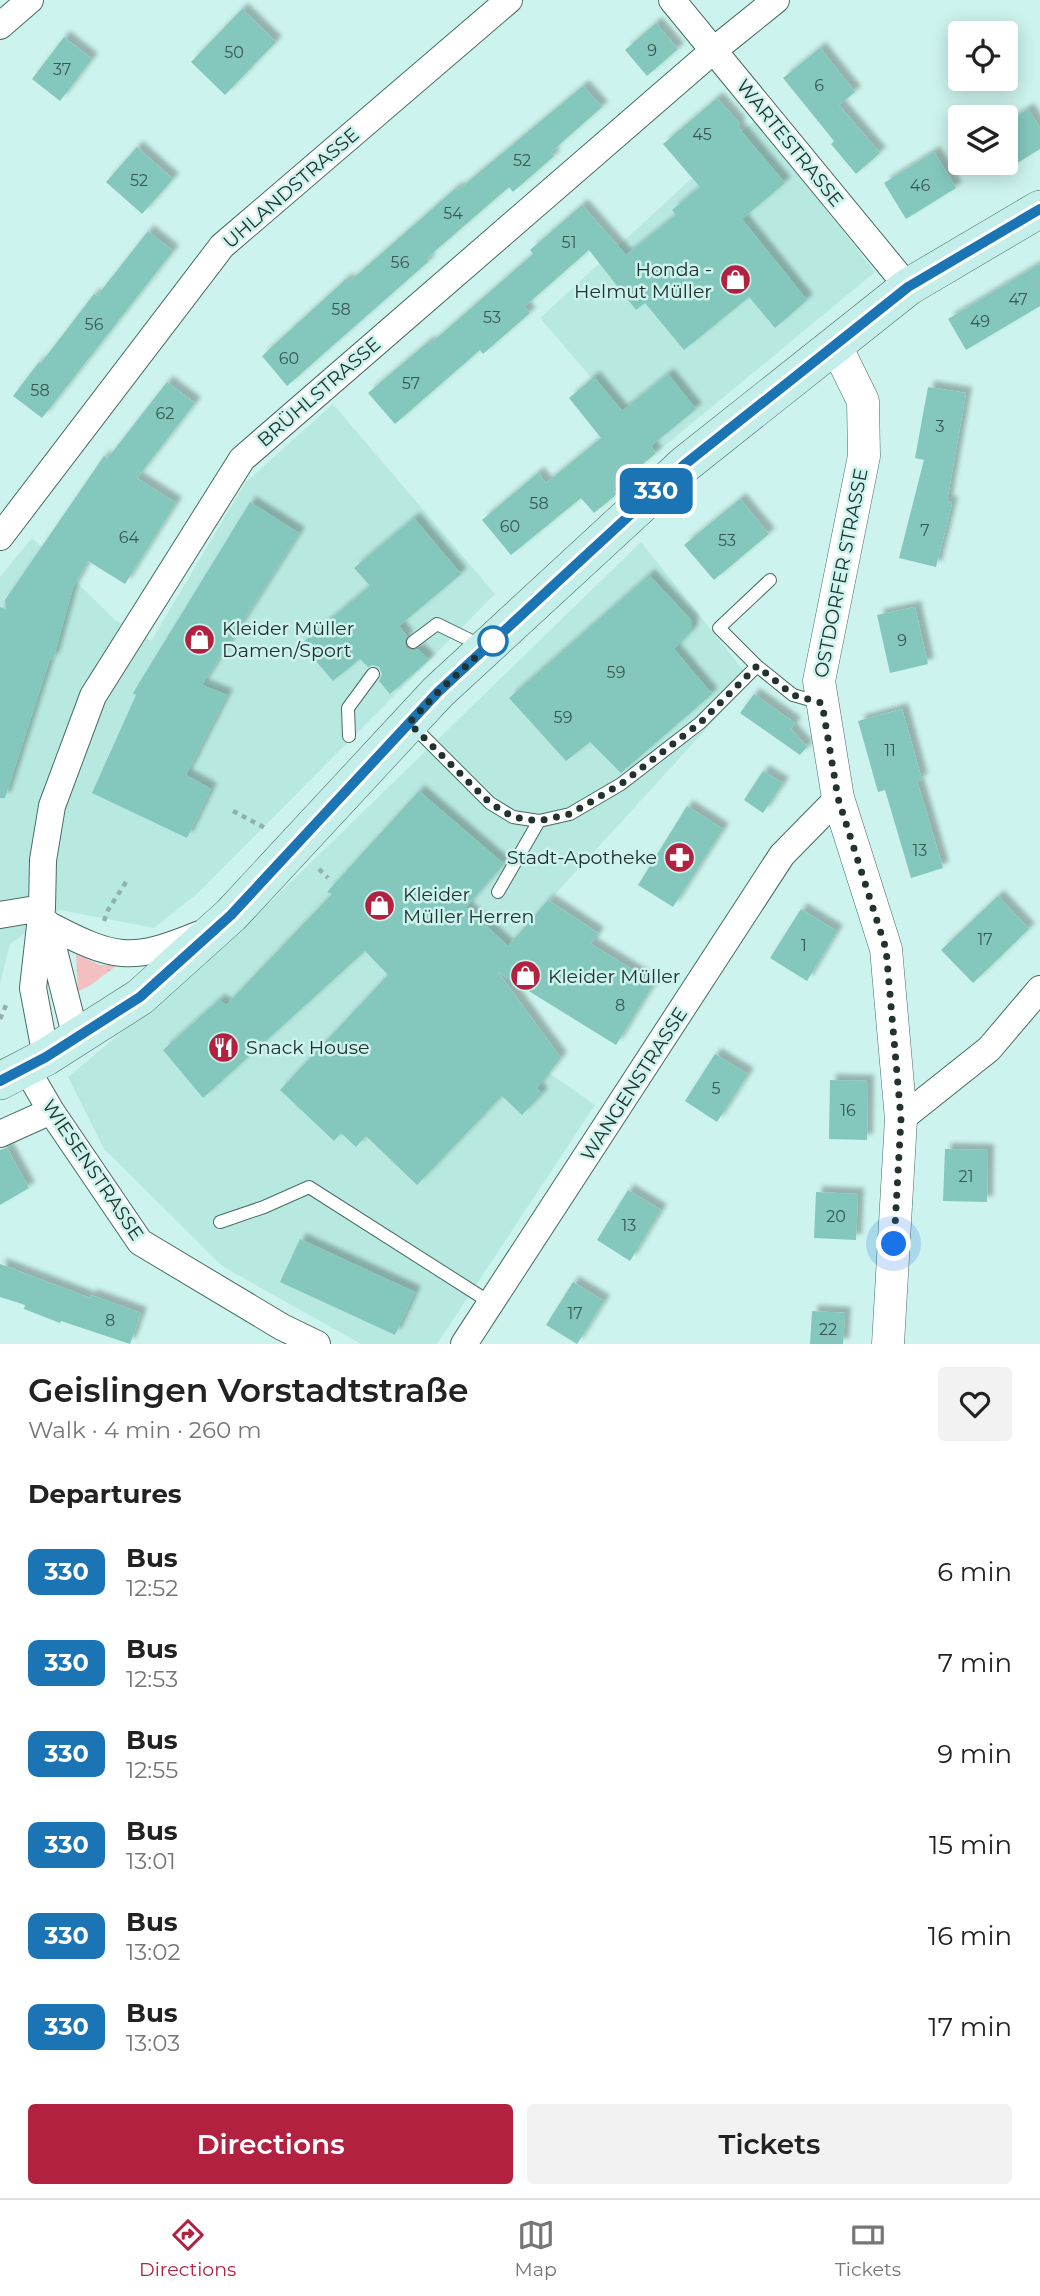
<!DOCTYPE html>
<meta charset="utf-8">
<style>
:root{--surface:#fff;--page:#f2f2f2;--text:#222;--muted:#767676;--line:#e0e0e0;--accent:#b32140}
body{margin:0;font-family:Montserrat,sans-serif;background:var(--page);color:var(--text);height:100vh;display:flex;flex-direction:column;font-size:26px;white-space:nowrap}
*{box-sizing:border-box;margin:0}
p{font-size:23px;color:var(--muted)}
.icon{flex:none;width:38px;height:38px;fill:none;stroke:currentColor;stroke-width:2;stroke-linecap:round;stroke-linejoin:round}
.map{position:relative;height:1344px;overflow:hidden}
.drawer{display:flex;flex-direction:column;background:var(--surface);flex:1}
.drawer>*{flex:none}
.badge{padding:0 14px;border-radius:10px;font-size:24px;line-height:46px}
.fabs{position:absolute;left:948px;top:21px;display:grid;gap:14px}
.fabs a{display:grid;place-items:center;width:70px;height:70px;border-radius:7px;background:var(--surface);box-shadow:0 4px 18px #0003;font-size:35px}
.you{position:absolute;width:35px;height:35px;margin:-18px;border:5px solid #fff;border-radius:50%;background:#1a73e8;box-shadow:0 0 0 10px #1a73e833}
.map>.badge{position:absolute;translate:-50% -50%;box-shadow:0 0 0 4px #fff}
h2{padding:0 28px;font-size:26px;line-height:63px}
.round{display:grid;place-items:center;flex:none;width:74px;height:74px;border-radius:7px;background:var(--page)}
.overview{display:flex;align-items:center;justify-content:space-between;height:119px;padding:0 28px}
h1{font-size:33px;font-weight:600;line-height:52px}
.cta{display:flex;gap:14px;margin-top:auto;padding:14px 28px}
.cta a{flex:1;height:80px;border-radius:7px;background:var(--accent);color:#fff;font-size:28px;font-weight:600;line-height:80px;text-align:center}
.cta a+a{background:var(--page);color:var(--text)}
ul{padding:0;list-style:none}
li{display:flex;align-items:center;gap:21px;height:91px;padding:0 28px}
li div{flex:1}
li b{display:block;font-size:26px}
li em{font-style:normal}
li .badge{min-width:77px;font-weight:700;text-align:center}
.tab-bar{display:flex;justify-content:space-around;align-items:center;height:98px;border-top:2px solid var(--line);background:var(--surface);font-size:19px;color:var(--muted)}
.tab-bar a{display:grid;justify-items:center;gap:4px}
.tab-bar .active{color:var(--accent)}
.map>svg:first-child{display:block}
</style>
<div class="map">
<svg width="1040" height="1344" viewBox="0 0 1040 1344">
<defs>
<pattern id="grass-tufts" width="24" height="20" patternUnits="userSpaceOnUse" patternTransform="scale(1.75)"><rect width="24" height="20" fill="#f4bfc1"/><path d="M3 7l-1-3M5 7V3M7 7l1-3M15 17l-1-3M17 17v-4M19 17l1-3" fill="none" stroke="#d1a5a6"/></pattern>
<filter id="shadow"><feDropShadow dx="6" dy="-6" stdDeviation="2" flood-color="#0004"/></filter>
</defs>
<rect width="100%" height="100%" fill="#ccf3ed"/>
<!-- built -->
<path fill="#b8e9e1" d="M755,120L875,272L656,453L540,318Z
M333,404L495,594L198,893L154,928L60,910L10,944L0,984V577L32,538L115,620L151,641L245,483Z
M641,542L751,680L453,1006L595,1105L437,1344H361L222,1266L104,1149L68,1077L226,945Z"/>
<!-- grass -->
<path fill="url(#grass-tufts)" d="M76,954L100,965H117L91,985L78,991Z"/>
<!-- building -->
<path fill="#84c8bd" filter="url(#shadow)" d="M242,9L276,42L225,95L191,62Z
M656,23L678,49L647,76L625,50Z
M64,37L92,59L60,101L32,79Z
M820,48L855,92L839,105L880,153L856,174L831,144L834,141L783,78Z
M583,86L602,107L551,152L554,156L513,192L509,187L427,258L429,261L287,386L262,356L346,279L349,282L456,188L458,190Z
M717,98L740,124L737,126L785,183L742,219L807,300L775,328L749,297L684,350L645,303L636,310L589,250L524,307L530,313L483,354L480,350L395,424L368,393L428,342L430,344L533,254L530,250L582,205L626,255L676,215L672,210L700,187L663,144Z
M1028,109L1040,128V149L1006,170V123Z
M137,147L173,179L142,214L106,182Z
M934,152L956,188L906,219L884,183Z
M148,231L173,251L42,418L13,396L39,362L41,363L94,294L97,296Z
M1040,264V306L966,350L948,319Z
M668,374L696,409L651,446L656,453L613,489L617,494L594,513L581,498L511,555L482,520L538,473L546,483L601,438L569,398L594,377L622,411Z
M167,382L195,403L137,478L176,503L125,584L88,561L73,588L53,660L50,659L5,798H0V607L6,609L5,600L104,456L107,459Z
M928,387L966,393L947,501L952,503L936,567L899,558L924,460L915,458Z
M740,499L769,534L714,580L684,545Z
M250,502L299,533L202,685L227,695L186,775L211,789L187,838L92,793L136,695L133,693Z
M414,518L461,574L399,626L407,636L404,642L406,648L413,651L418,649L429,660L390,694L379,681L382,674L379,667L373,665L368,667L360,659L333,681L301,644L370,586L354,568Z
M649,575L692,621V631L674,649L712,694L621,773L590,742L566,761L509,698Z
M915,607L928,664L890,673L877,615Z
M754,694L795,723L791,729L807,747L800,755L740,713Z
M902,709L922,780L917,781L943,868L911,878L885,790L878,792L858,721Z
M763,771L783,783L763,813L744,800Z
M419,791L504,864L466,907L508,946L548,900L598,933L591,944L654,983L616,1045L498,972L561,1058L537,1088L542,1094L522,1115L502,1096L417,1185L366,1136L356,1147L341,1133L334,1141L280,1090L388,975L365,951L203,1098L163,1050L219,1000L226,1005L332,894L327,892Z
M687,806L723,829L673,907L638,885Z
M998,896L1029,929L973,983L941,950Z
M801,909L837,931L807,981L770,958Z
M715,1054L748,1074L717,1122L685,1101Z
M830,1080L868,1081L867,1140L829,1139Z
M7,1148L29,1188L0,1205V1150Z
M945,1149L988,1150L987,1202L943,1201Z
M628,1190L661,1210L630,1261L597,1240Z
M816,1192L858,1194L856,1240L814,1238Z
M300,1239L415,1292L395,1335L280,1282Z
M0,1264L90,1298L91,1295L141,1313L130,1344L61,1321L60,1323L24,1309L25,1305L0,1297Z
M573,1282L604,1301L577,1344L546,1325Z
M812,1311L845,1313L843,1344H810Z"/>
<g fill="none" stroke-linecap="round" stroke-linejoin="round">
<defs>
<path id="service" d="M770,580L719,628L757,666L793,695L821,703
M413,642L437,624L482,646
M413,726L490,803L513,817L539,821L570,814L621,784L700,723L757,666
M349,736L348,708L373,674
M498,892L539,821
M220,1222L264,1207L309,1187L491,1303"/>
<path id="minor" d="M672,0L908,287
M0,26L30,0
M0,537L222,246L509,0
M0,915L42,908
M47,923L76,1038
M47,924C114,959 130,963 200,934
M46,1057L33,988L42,908L43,860L52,806L93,696L242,459L714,50L776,0
M26,1068L51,1111L140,1242L282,1327L317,1344
M901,1119L989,1049L1040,989
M0,1134L51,1111
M464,1344L782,855L838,798"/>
<path id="tertiary" d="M835,344L863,401L864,456L819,681L838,798L886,949L901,1119L888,1344"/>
<path id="secondary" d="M0,1081L46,1057L140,997L231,915L438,692L684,465L908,287L1040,209"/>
</defs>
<!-- service casing -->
<use href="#service" stroke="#476b65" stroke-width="14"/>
<!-- minor casing -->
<use href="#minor" stroke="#476b65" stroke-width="28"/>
<!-- tertiary casing -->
<use href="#tertiary" stroke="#476b65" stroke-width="33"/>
<!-- secondary casing -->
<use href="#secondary" stroke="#476b65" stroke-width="38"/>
<!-- path -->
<path stroke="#92b1ac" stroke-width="4.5" stroke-dasharray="5 5" stroke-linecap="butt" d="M233,811L267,829
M319,869L328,878
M104,921L108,910L126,882
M0,1019L7,1003"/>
<!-- service -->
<use href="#service" stroke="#fff" stroke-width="12"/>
<!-- minor -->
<use href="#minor" stroke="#fff" stroke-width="26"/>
<!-- tertiary -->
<use href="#tertiary" stroke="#fff" stroke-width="32"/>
<!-- secondary -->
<use href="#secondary" stroke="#c3eee9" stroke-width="37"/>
</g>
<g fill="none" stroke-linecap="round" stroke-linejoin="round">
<defs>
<path id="line" d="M0,1081L46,1057L140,997L231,915L438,692L684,465L908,287L1040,209"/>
</defs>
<!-- line casing -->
<use href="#line" stroke="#fff" stroke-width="16"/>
<!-- line -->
<use href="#line" stroke="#1b75b4" stroke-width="10"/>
<!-- walk -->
<path stroke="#22322f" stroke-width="7" stroke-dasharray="0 12.6" d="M493,641L438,692L409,723L490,803L513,817L539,821L570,814L621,784L700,723L757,666L793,695L822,703L838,798L886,949L901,1119L894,1244"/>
</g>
<!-- icons -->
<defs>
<symbol id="shop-disc" viewBox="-11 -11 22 22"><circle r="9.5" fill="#b32140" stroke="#ccf3ed"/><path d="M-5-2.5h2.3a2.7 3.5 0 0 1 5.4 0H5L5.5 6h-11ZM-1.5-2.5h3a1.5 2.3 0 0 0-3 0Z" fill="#fff"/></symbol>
<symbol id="pharmacy-disc" viewBox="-11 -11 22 22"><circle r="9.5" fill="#b32140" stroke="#ccf3ed"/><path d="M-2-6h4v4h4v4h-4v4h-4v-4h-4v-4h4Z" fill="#fff"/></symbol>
<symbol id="restaurant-disc" viewBox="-11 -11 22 22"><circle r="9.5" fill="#b32140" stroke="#ccf3ed"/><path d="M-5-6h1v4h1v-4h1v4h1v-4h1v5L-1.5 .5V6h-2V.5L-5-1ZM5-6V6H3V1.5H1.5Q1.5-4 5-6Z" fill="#fff"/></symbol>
</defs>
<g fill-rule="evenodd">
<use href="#shop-disc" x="718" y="262" width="35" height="35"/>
<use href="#shop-disc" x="182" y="622" width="35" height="35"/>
<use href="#pharmacy-disc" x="662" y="840" width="35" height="35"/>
<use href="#shop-disc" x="362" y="888" width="35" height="35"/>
<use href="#shop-disc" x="508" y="958" width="35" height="35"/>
<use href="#restaurant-disc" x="206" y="1030" width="35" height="35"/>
</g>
<!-- markers -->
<circle fill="#fff" stroke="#1b75b4" stroke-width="3.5" cx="493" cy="641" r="14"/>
<g text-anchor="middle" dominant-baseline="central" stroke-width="5" stroke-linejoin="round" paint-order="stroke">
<!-- number labels -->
<g font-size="16" fill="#3a5852">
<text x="652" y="50">9</text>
<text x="234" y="52">50</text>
<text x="62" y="69">37</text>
<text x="819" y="85">6</text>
<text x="702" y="134">45</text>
<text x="522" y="160">52</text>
<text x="139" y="180">52</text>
<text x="920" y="185">46</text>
<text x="453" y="213">54</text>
<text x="569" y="242">51</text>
<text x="400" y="262">56</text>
<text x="1018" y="299">47</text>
<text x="341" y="309">58</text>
<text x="492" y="317">53</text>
<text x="980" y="321">49</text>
<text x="94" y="324">56</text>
<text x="289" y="358">60</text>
<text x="411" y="383">57</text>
<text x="40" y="390">58</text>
<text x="165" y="413">62</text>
<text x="940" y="426">3</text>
<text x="539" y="503">58</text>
<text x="510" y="526">60</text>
<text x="925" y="530">7</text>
<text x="129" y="537">64</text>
<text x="727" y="540">53</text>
<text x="902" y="640">9</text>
<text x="616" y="672">59</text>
<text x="563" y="717">59</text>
<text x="890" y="750">11</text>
<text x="920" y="850">13</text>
<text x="985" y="939">17</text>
<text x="804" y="945">1</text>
<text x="620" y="1005">8</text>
<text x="716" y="1088">5</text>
<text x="848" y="1110">16</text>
<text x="966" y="1176">21</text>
<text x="836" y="1216">20</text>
<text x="629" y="1225">13</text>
<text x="575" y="1313">17</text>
<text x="110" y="1320">8</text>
<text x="828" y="1329">22</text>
</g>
<!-- street labels -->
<g font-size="19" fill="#22322f" stroke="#ccf3ed">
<text transform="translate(790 143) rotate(51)">WARTESTRASSE</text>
<text transform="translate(291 188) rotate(-41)">UHLANDSTRASSE</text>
<text transform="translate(319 392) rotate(-41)">BRÜHLSTRASSE</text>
<text transform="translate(841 573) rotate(-79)">OSTDORFER STRASSE</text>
<text transform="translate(634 1084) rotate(-57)">WANGENSTRASSE</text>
<text transform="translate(93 1170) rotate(56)">WIESENSTRASSE</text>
</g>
<!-- poi labels -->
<g font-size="19" fill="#22322f" stroke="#ccf3ed" text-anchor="start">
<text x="712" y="269" text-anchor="end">Honda -<tspan x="712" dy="22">Helmut Müller</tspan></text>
<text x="222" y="628">Kleider Müller<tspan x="222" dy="22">Damen/Sport</tspan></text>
<text x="657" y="857" text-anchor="end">Stadt-Apotheke</text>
<text x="403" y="894">Kleider<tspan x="403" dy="22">Müller Herren</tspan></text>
<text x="548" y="976">Kleider Müller</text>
<text x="246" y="1047">Snack House</text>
</g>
</g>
</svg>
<div class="fabs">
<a><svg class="icon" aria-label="locate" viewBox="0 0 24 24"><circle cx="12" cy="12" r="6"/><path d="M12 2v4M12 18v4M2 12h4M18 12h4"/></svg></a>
<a><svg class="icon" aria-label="layers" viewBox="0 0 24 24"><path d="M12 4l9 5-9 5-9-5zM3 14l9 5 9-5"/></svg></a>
</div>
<div class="you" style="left:894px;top:1244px"></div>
<b class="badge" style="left:656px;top:491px;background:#1b75b4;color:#fff">330</b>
</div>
<section class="drawer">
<div class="overview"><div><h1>Geislingen Vorstadtstraße</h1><p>Walk · 4 min · 260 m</p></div><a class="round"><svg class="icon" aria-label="heart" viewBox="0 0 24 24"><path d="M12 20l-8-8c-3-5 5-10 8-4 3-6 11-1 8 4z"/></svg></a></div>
<h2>Departures</h2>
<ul>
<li><span class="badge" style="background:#1b75b4;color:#fff">330</span><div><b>Bus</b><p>12:52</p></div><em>6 min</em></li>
<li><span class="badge" style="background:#1b75b4;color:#fff">330</span><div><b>Bus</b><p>12:53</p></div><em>7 min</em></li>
<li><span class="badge" style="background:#1b75b4;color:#fff">330</span><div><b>Bus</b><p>12:55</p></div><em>9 min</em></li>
<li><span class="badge" style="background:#1b75b4;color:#fff">330</span><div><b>Bus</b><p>13:01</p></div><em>15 min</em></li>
<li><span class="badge" style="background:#1b75b4;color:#fff">330</span><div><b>Bus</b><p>13:02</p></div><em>16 min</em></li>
<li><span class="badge" style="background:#1b75b4;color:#fff">330</span><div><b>Bus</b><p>13:03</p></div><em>17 min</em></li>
</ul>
<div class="cta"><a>Directions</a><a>Tickets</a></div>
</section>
<nav class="tab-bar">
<a class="active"><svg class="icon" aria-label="directions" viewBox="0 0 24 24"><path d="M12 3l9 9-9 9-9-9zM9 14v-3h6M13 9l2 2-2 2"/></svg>Directions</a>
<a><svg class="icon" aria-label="map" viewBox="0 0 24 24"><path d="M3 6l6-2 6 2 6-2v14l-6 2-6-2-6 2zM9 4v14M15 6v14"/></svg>Map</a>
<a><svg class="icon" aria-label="tickets" viewBox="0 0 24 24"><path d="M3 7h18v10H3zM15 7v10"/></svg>Tickets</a>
</nav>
